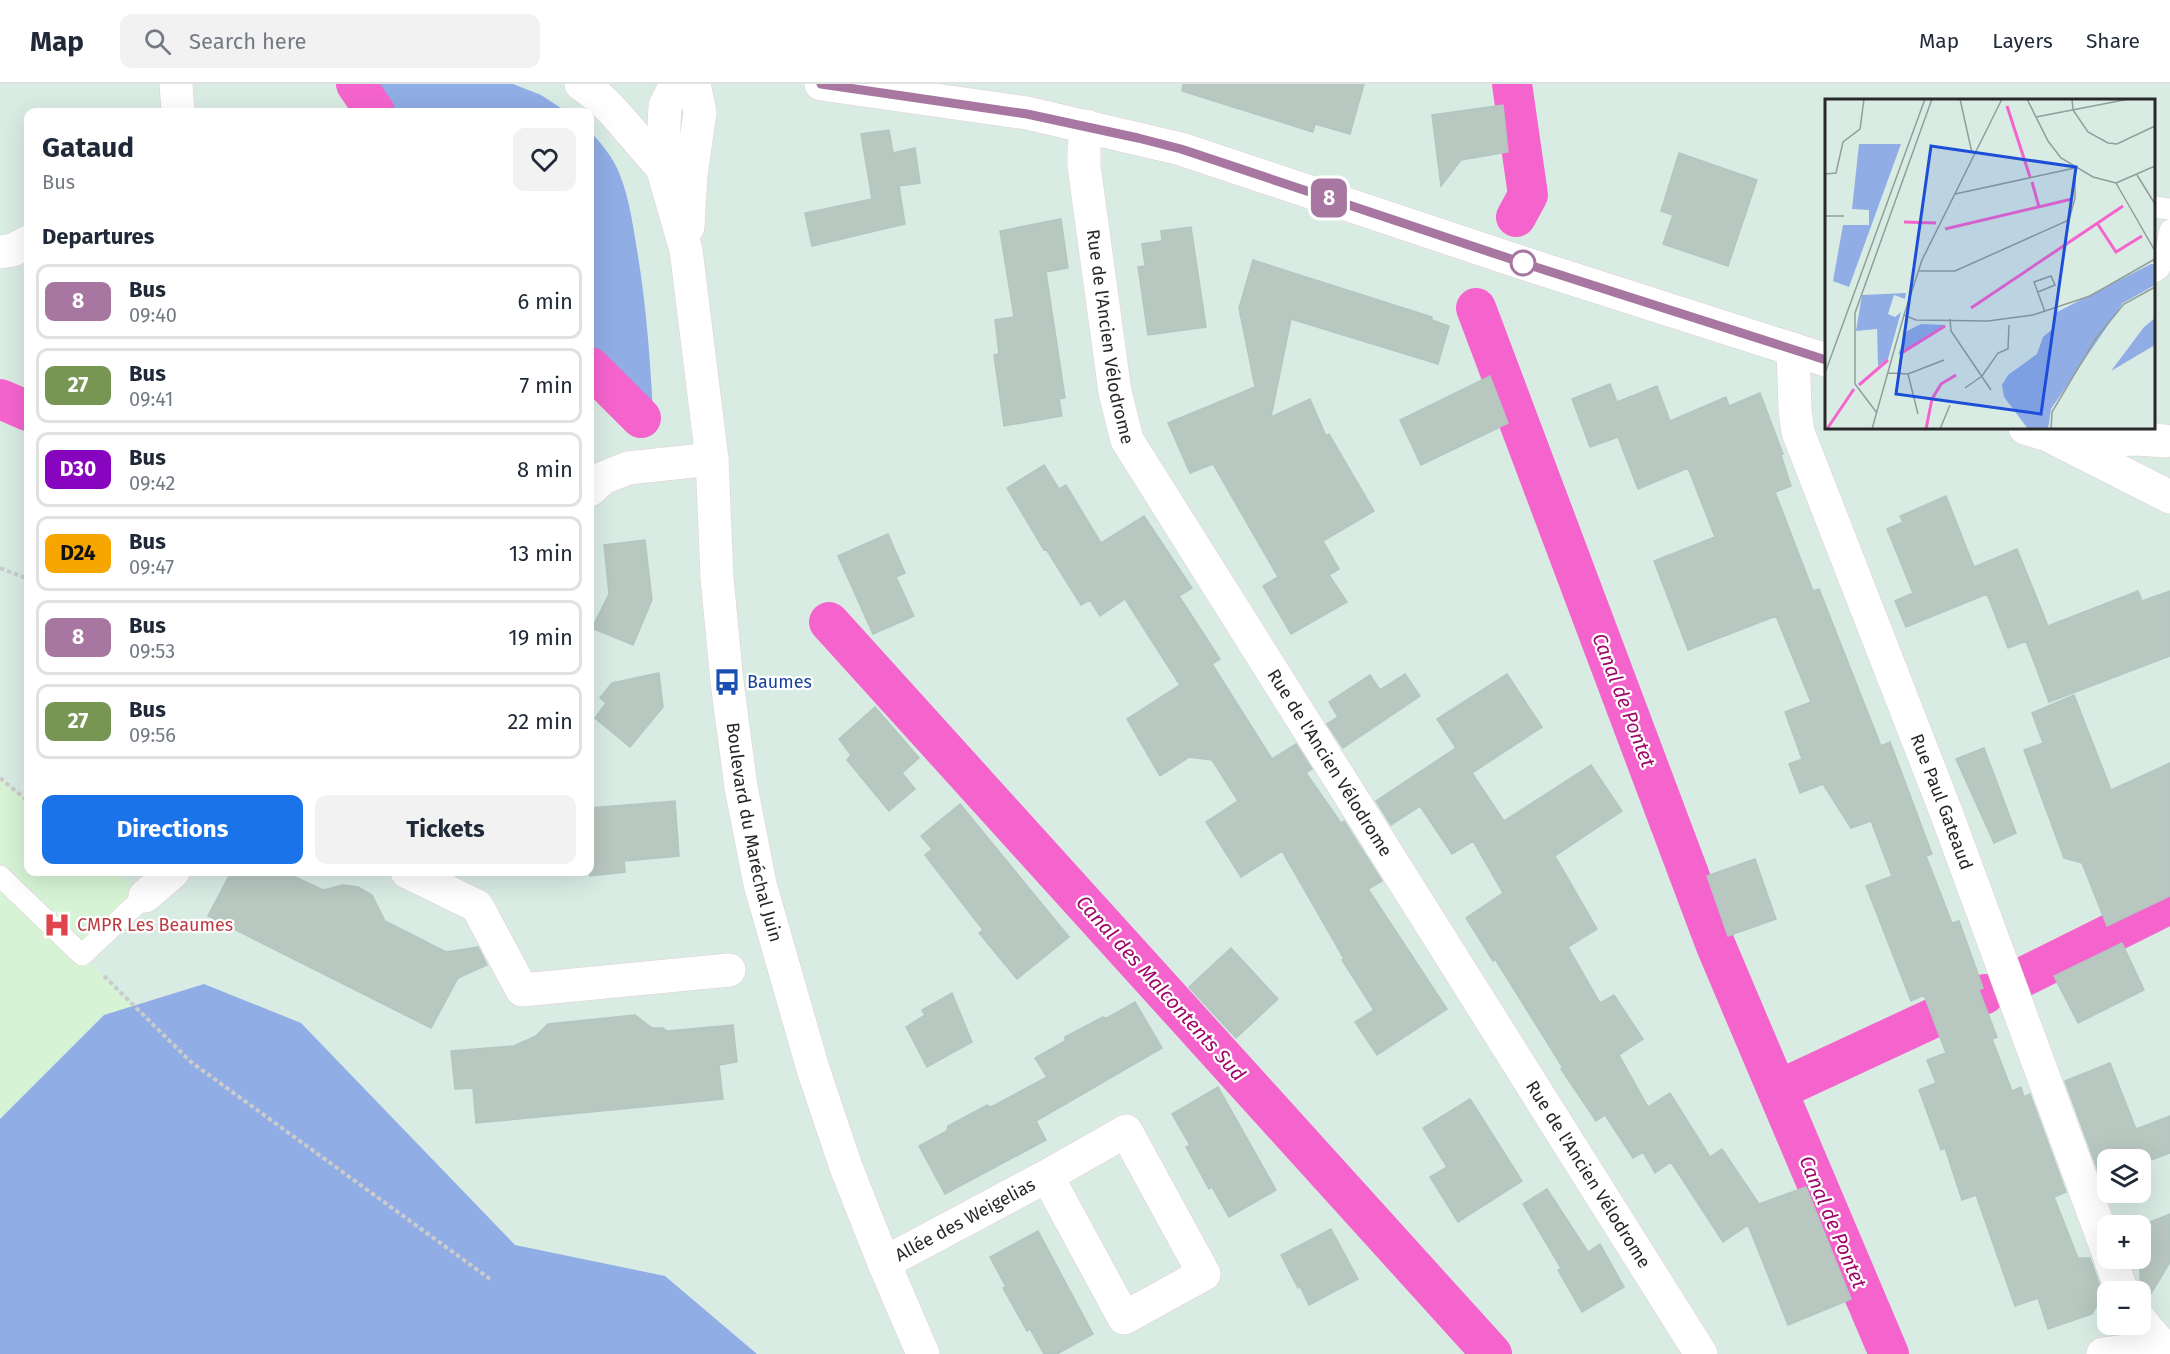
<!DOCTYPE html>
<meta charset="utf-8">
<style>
:root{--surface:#fff;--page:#f2f2f3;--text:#1f2937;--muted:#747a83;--line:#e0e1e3;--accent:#1a73e8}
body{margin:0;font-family:"Fira Sans",sans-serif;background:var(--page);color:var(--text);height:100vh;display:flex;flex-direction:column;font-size:22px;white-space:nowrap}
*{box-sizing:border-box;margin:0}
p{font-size:20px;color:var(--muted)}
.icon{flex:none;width:33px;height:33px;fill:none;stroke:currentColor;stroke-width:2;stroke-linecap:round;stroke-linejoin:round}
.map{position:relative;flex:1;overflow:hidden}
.drawer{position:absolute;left:24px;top:24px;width:570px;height:768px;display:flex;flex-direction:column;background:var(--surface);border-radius:12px;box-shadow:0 6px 24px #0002}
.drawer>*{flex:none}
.badge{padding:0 12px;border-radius:9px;font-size:21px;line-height:39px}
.fabs{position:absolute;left:2097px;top:1065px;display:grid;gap:12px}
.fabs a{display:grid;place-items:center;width:54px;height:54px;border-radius:12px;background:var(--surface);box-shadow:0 6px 24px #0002;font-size:30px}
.map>.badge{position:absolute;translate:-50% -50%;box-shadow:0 0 0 3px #fff}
h2{padding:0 18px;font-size:22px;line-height:54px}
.round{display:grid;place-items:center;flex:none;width:63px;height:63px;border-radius:12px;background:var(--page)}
.summary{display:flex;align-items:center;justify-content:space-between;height:102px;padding:0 18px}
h1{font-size:28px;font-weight:700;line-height:45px}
.button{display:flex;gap:12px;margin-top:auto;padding:12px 18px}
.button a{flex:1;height:69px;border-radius:12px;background:var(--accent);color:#fff;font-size:24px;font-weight:700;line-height:69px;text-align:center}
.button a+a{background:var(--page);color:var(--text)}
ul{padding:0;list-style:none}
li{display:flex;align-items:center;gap:18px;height:75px;margin:0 12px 9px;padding:0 6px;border:3px solid var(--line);border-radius:12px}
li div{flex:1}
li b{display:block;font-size:22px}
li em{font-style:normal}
li .badge{min-width:66px;font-weight:700;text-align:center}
header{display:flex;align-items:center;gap:36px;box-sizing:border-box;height:84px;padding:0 30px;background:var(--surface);border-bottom:2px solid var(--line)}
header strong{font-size:28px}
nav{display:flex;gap:33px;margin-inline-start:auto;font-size:21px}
.search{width:420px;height:54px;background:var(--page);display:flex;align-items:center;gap:15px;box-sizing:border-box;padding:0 21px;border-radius:12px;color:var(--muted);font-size:22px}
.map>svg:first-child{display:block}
</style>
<header>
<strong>Map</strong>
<div class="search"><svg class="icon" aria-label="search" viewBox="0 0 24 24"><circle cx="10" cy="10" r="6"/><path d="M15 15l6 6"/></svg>Search here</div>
<nav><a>Map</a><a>Layers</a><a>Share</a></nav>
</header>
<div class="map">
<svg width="2170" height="1270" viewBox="0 0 2170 1270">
<rect width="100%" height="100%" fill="#d9ece4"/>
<!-- medical -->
<path fill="#d6f4d5" d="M0,694L28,717V788H115L145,812L82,871L134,922L104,931L0,1035Z"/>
<!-- green -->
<path fill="#91ade6" d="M357,0H513L541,11L567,28H376Z
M590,47C600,58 610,70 617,84C628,108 632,135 636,160C647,223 651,286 654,349L590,282Z
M204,900L301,939L515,1161L665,1192L757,1270H0V1035L104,931Z"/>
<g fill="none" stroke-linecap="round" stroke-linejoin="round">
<!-- canal -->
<path stroke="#f564cd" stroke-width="40" d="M356,0L375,28
M1512,0L1528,111L1516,133
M1476,224L1716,862L1889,1270
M590,283L641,334
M0,315L28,327
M829,538L1492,1270
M2025,892L2170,820
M1778,1006L1985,910"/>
</g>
<!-- building -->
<path fill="#b9c7c1" stroke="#b3c7c0" stroke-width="1.5" d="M1183,0H1364L1350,50L1315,40L1313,48L1182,7Z
M1503,21L1508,68L1461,76L1441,102L1432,31Z
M889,46L893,69L915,64L920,99L899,102L905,140L812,162L805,129L872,115L861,50Z
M1679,69L1757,96L1728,182L1663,160L1673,131L1661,127Z
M1061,135L1068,184L1046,188L1065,314L1059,315L1062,332L1004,342L994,271L999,270L995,236L1014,233L1000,147Z
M1191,143L1206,243L1148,251L1138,183L1145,182L1142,160L1162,157L1161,147Z
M1253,176L1432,233V236L1449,242L1438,280L1291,235L1271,333L1310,315L1326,352L1329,350L1374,427L1323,457L1339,485L1329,491L1347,518L1291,550L1263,502L1278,493L1213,380L1190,389L1168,339L1255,303L1239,224Z
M1490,292L1508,339L1421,381L1400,336Z
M1610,300L1617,318L1657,302L1670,337L1726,313L1729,322L1760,309L1783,370L1781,371L1791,402L1775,408L1813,507L1819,505L1881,662L1890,658L1904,695L1932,770L1926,772L1952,839L1959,837L1983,904L1979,906L1997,953L1992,955L2012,1007L2021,1003L2024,1013L2030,1010L2066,1108L2054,1113L2078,1174H2090L2103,1211L2092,1230L2048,1245L2038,1214L2015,1222L1976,1111L1962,1116L1945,1064L1941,1066L1919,1006L1936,999L1927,976L1946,969L1924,911L1911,917L1866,802L1892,792L1871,737L1851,744L1823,700L1800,709L1789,680L1802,675L1785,628L1811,618L1776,532L1688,566L1654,477L1715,453L1688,384L1638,405L1618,353L1590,363L1572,315Z
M1044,381L1059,405L1066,401L1101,459L1144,432L1192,504L1179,512L1220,575L1212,580L1272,675L1296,660L1312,685L1306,689L1341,739L1344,737L1382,797L1368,805L1447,925L1377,971L1355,938L1374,926L1342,876L1344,875L1282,767L1241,793L1206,738L1238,717L1212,676L1189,673L1160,692L1127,635L1180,601L1125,515L1100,532L1090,516L1081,521L1046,465L1044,466L1007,404Z
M1946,412L1974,483L2017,465L2048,542L2138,507L2142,517L2170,507V572L2049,618L2026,557L2008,564L1987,510L1906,543L1895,517L1913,509L1887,445L1903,438L1900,432Z
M888,450L905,489L896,493L914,532L873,550L838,472Z
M645,456L652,516L633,561L592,544L609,510L604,461Z
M659,589L663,623L630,663L595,634L606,619L600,614L612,599Z
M1405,590L1420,612L1343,664L1327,640L1338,633L1329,618L1370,591L1380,606Z
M1507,590L1542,643L1472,689L1504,737L1591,681L1622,727L1555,772L1597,845L1568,863L1600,919L1614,911L1643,955L1619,971L1648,1023L1670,1009L1710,1073L1722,1065L1759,1120L1806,1103L1851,1215L1788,1241L1748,1141L1723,1158L1671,1078L1655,1089L1643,1068L1633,1074L1605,1031L1596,1037L1561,985L1563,984L1495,875L1493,877L1466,834L1503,809L1473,757L1452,770L1420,722L1391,741L1376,717L1456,664L1437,635Z
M2074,611L2111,706L2170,679V812L2107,842L2082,779L2064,774L2024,666L2043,659L2032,629Z
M875,623L919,674L902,689L915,705L889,727L847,676L851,671L839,655Z
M1984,664L2016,749L1994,759L1956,675Z
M675,717L679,772L624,777L625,788L590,792V724Z
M960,720L1069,853L1017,895L979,849L983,846L925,771L932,765L921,752Z
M1755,775L1776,835L1728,852L1707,792Z
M231,788H285L323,806L343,801L358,803L372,811L385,837L446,868L478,863L487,881L458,894L431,944L208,832Z
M2122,859L2144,906L2078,939L2054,892Z
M1231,864L1278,915L1236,954L1189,903Z
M952,909L972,958L927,983L906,943L925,931L922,926Z
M1135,918L1162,964L1036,1037L1046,1056L945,1110L919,1062L947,1047L948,1042L987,1021L991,1023L1047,993L1035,974L1065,957V953L1103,933L1107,934Z
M635,931L652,944H663L667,947L733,941L737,978L719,981L723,1015L476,1039L473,1004L455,1005L451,967L514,962L536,952L548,940Z
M2110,979L2136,1045L2170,1032V1069L2140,1080V1076H2108V1093L2101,1095L2065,997Z
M1218,1003L1276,1106L1229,1133L1212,1103L1209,1105L1186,1063L1190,1061L1172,1030Z
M1470,1015L1522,1097L1458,1138L1430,1093L1447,1083L1423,1044Z
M1547,1105L1588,1168L1600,1160L1624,1203L1582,1228L1558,1186L1561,1184L1523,1120Z
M2170,1130V1178L2146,1218H2140V1142Z
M1331,1145L1358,1195L1309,1221L1300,1202L1298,1204L1281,1171Z
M1038,1147L1093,1250L1057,1270H1044L1030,1245L1027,1247L1003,1204L1006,1203L990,1173Z"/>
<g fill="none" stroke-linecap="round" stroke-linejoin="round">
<defs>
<path id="service" d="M2154,123L2170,125
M2154,188L2159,185L2165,172L2170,146
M0,792L82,871L145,812"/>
<g id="minor">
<path d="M176,0L178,28"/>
<path id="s1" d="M1087,42L1084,64V82L1115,308L1127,356L1701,1270"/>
<path d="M0,168L13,166L28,158"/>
<path d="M590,406L603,394L628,384L712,375"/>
<path d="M407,788L477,822L522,906L729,886"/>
<path d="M145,812L173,788"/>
<path id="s2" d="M884,1179L1047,1092L1126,1047L1204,1190L1124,1234L1047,1092"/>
<path d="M2103,1270L2162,1262"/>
</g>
<g id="tertiary">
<path d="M821,0L1027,29L1181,65L1523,179L1826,276"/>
<path id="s3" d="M1793,265L1795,326L1798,348L1946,728L2108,1168"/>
<path d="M2025,344L2048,351L2170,413"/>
<path d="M2062,352L2117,356L2136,355L2165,357"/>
<path d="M2110,1174L2122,1208"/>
<path d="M2140,1236L2162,1262"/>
</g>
<g id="secondary">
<path d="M581,0C614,21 635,56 662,83"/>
<path id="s4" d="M676,0L665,22L662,83L686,166L712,375L717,494L727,598L741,703L760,800L813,985L846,1083L884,1179L923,1270"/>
<path d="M688,143L691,91L700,28L694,0"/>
</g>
</defs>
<!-- service casing -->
<use href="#service" stroke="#e3ced2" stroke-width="22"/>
<!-- minor casing -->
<use href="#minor" stroke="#e3ced2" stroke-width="34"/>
<!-- tertiary casing -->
<use href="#tertiary" stroke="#e3ced2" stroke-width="34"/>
<!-- secondary casing -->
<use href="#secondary" stroke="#e3ced2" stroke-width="34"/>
<!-- path -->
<path stroke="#cbcbcb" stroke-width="4" stroke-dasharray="4.5 3" stroke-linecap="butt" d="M0,484L28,495
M0,694L28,717
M104,892L191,978L490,1195"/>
<!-- service -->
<use href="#service" stroke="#fff" stroke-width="21"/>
<!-- minor -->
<use href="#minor" stroke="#fff" stroke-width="33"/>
<!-- tertiary -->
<use href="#tertiary" stroke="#fff" stroke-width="33"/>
<!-- secondary -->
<use href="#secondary" stroke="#fff" stroke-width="33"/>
</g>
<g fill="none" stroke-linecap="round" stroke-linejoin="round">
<defs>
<path id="line" d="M821,0L1027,30L1138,54L1181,65L1523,179L1826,276"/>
</defs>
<!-- line casing -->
<use href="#line" stroke="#fff" stroke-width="14"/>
<!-- line -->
<use href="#line" stroke="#a877a1" stroke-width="9"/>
</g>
<!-- icons -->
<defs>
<symbol id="bus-bare" viewBox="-9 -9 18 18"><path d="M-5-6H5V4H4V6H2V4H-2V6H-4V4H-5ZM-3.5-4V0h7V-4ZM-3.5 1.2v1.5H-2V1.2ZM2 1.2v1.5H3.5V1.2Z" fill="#1a4fb4" stroke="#fff" stroke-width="2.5" paint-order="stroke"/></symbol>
<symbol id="hospital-bare" viewBox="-9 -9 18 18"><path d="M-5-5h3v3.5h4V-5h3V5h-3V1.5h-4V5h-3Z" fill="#e0444e" stroke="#fff" stroke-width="2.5" paint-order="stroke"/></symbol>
</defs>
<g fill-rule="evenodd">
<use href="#bus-bare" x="708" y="579" width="38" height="38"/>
<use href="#hospital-bare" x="38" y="822" width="38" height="38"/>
</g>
<!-- markers -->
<circle fill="#fff" stroke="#a877a1" stroke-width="3" cx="1523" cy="179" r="12"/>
<g text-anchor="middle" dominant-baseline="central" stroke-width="4.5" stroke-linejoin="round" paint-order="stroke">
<!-- street labels -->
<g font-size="18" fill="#282828" stroke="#fff">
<text stroke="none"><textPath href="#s1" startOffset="213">Rue de l'Ancien Vélodrome</textPath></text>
<text stroke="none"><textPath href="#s1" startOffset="699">Rue de l'Ancien Vélodrome</textPath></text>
<text stroke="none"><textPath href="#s3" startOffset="480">Rue Paul Gateaud</textPath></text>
<text stroke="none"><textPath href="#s4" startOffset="759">Boulevard du Maréchal Juin</textPath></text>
<text stroke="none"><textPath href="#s1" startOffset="1185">Rue de l'Ancien Vélodrome</textPath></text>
<text stroke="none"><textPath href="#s2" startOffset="92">Allée des Weigelias</textPath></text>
</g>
<!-- transit labels -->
<g font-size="18" fill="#164399" stroke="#fff" text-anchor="start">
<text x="747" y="598">Baumes</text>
</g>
<!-- health labels -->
<g font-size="18" fill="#be3a42" stroke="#fff" text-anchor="start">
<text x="77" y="841">CMPR Les Beaumes</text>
</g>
<!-- water labels -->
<g font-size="20" font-style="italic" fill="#9f0568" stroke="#fff">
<text transform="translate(1624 616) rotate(69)">Canal de Pontet</text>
<text transform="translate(1161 904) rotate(48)">Canal des Malcontents Sud</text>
<text transform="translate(1833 1138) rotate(67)">Canal de Pontet</text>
</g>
</g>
<!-- overview -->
<g transform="translate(1825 15)">
<rect width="330" height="330" fill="#d9ece4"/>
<path d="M34,45H76L24,188L8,182L18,126H44V111L27,110ZM326,165H330V186L298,204L226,310L223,330H203L179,298L177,286L183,276L212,255L218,238L230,228V214ZM81,194L80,200L69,196L63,215L70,218L76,213L63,260L53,267L52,230L31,232L37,196ZM330,219V246L286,272L319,228ZM96,225L121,226L73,256L82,232Z" fill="#91ade6"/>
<path fill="none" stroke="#f564cd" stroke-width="3" d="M182,7L205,78M207,83L214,108M79,123L111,124M272,124L291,153L317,137M120,130L247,100M146,209L298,107M75,255L120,227M34,286L63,261M2,330L29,290M101,330L107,300L116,285L131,276"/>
<path fill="none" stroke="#929e99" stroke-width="1.5" d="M135,0L147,54M202,0L223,42L236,59L268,78L291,84M247,0L248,11L263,33L283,44L292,45L330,27M211,18L304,0M0,75L11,74L18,43L35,30L39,0M312,76L330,105M291,84L330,152M291,84L330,67M0,117H19M93,172H130L244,121L250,99V69L130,95M213,193L230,186L226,177L209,183L220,213M79,216L97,161L177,0M79,216L91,221L163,222L208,216L265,197L330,160M125,220L126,232L166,291M0,274L100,0M63,274L83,275L119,261M83,275L93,315M140,289L157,277L173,254L183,250L184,226M52,314L30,285V214L107,0M47,330L79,216M115,330L125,306M226,330L227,313L271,239L299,205L330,188"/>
<path fill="#1d4ed8" fill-opacity="0.15" stroke="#1d4ed8" stroke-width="3" d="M106,47L251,68L216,315L71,295Z"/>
<rect width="330" height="330" fill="none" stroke="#282828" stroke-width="3"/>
</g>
</svg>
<div class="fabs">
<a><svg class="icon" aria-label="layers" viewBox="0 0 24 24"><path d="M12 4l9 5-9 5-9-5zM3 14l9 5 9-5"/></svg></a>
<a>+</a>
<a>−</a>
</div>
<b class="badge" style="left:1329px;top:114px;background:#a877a1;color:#fff">8</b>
<section class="drawer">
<div class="summary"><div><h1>Gataud</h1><p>Bus</p></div><a class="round"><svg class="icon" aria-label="heart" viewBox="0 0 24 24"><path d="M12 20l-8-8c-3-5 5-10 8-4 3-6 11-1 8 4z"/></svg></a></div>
<h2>Departures</h2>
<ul>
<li><span class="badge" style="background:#a877a1;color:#fff">8</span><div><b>Bus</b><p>09:40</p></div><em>6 min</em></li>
<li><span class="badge" style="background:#789653;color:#fff">27</span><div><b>Bus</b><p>09:41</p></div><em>7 min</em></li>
<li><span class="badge" style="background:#8705be;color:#fff">D30</span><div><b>Bus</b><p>09:42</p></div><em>8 min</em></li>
<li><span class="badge" style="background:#f7a600;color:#111">D24</span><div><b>Bus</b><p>09:47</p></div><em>13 min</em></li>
<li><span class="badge" style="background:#a877a1;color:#fff">8</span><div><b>Bus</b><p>09:53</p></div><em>19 min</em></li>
<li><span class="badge" style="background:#789653;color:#fff">27</span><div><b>Bus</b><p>09:56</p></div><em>22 min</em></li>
</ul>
<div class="button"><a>Directions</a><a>Tickets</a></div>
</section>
</div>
